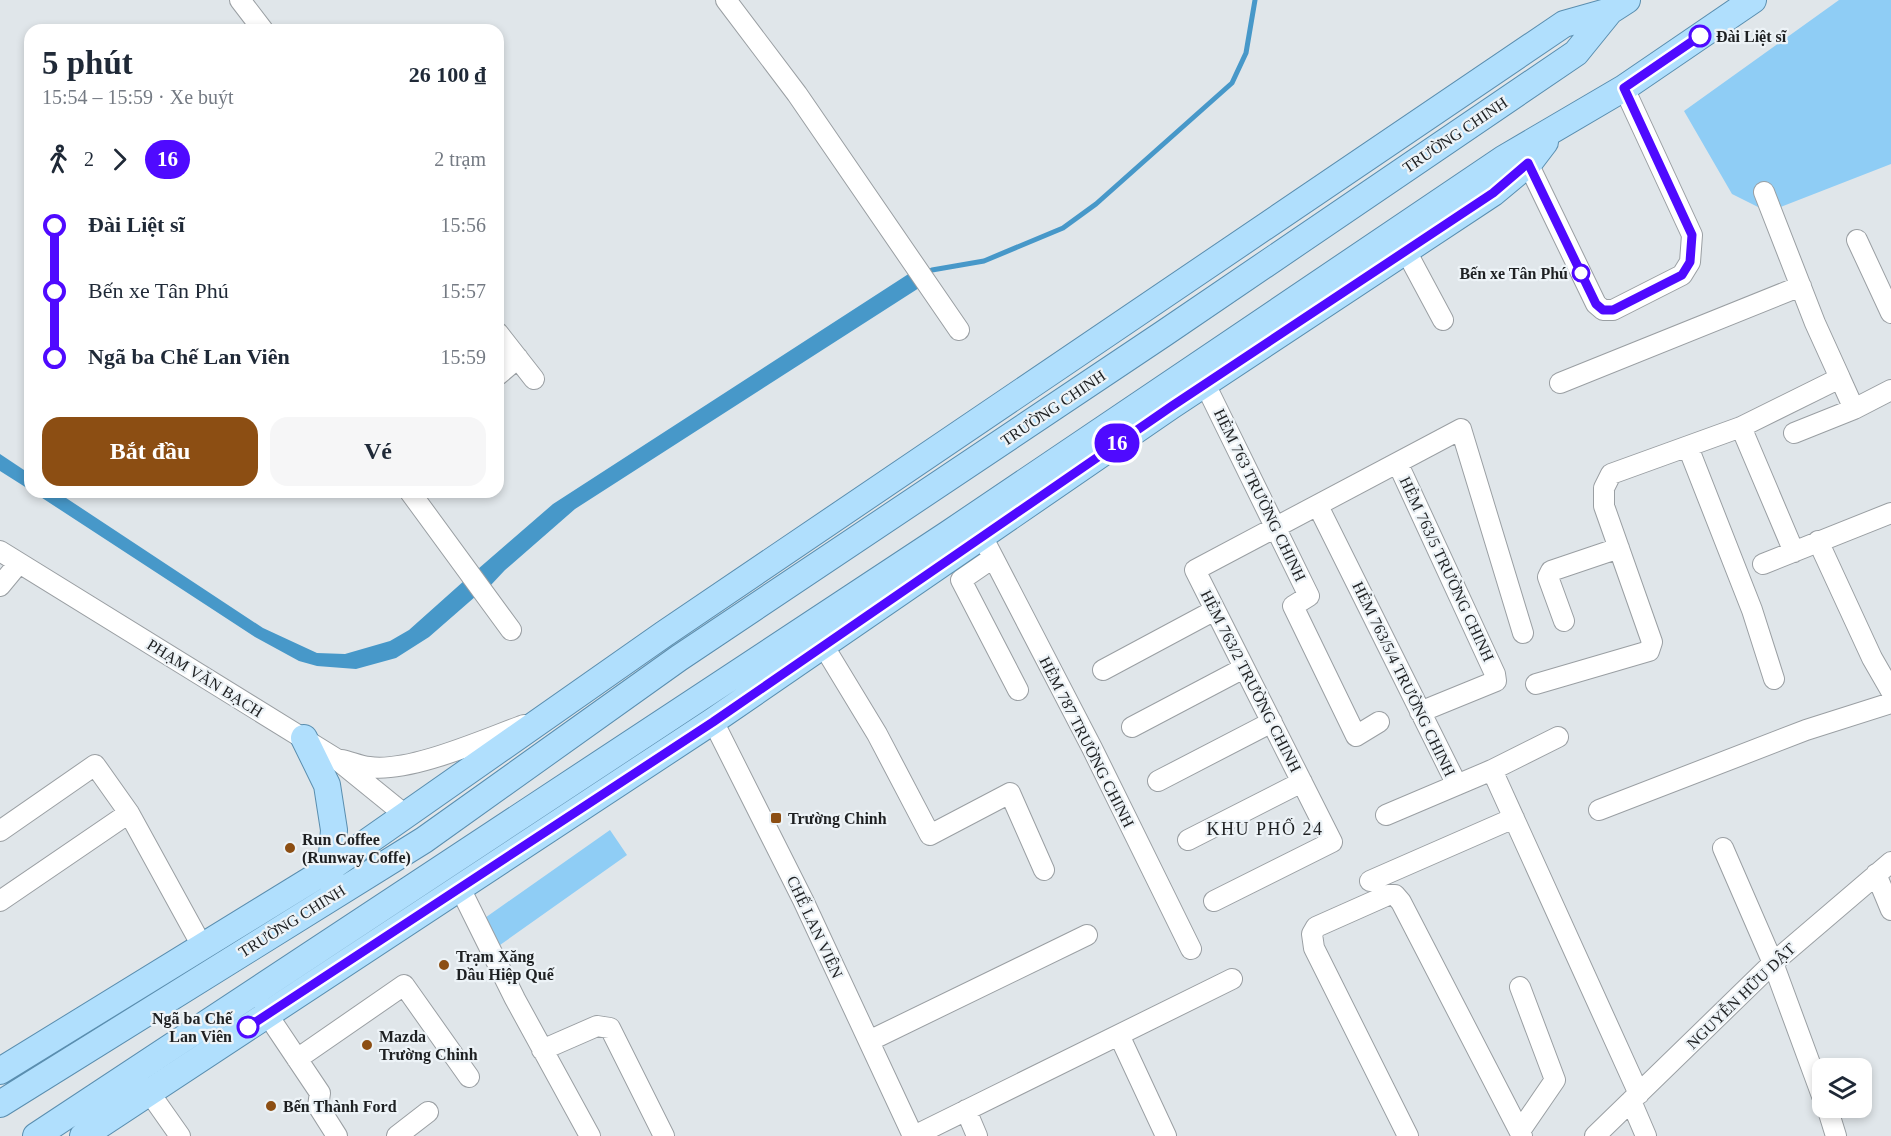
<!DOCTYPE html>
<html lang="vi">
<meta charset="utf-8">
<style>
:root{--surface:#fff;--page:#f6f6f7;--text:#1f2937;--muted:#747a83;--accent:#8c4e13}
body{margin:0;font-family:"Times New Roman",serif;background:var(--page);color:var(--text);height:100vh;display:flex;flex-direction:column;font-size:22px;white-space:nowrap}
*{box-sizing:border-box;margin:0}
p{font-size:20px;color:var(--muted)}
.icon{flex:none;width:33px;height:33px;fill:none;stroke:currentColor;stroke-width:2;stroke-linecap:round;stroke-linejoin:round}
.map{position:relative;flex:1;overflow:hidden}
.panel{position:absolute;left:24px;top:24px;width:480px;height:474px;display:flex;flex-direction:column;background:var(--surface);border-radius:18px;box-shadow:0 3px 9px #0003}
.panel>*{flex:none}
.badge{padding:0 12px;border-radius:20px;font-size:21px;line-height:39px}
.tools{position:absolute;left:1812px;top:1058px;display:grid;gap:12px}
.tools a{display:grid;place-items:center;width:60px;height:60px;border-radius:12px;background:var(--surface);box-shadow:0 3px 9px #0003;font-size:30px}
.map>.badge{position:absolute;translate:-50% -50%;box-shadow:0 0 0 3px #fff}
.legs{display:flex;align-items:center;gap:9px;height:66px;padding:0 18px;font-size:20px}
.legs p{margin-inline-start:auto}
.head{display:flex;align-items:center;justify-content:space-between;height:102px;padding:0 18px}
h1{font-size:33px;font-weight:600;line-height:45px}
.button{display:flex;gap:12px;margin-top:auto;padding:12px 18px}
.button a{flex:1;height:69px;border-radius:18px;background:var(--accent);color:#fff;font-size:24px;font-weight:600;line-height:69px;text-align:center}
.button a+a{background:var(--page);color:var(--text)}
ul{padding:0 18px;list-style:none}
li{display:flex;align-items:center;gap:21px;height:66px;font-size:22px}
li i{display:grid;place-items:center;width:9px;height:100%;margin:0 8px;background:currentColor}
li i::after{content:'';width:15px;height:15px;margin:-8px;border:4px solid;border-radius:50%;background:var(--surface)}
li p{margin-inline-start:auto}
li:first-child i{background:linear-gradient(#0000 50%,currentColor 0)}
li:last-child i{background:linear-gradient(currentColor 50%,#0000 0)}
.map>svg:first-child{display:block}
</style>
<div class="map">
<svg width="1891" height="1136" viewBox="0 0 1891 1136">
<rect width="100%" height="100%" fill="#e0e6ea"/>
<!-- green -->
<path fill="#8fcdf5" d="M1839,0H1891V164L1768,212L1732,194L1684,111Z
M610,830L627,855L500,945L482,920Z"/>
<!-- water -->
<path fill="#4798c9" d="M910,273L919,288L575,509L505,570L490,586L478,569L553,504Z
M0,454L30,474V490L0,471Z
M33,492H57L263,628L317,653L345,654L390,641L409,630L465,580L476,596L429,637L396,658L356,669L317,666L299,661L255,637Z"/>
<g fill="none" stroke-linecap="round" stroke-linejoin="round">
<!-- stream -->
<path stroke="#4798c9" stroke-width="5" d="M932,270L984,261L1063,228L1096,204L1232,83L1246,53L1255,0"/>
<defs>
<path id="minor" d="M240,0L263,30
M726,0L797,94L959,330
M1522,151L1596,304L1603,310H1613L1682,275L1690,262L1692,235L1624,88
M1764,192L1815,323L1840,378
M1857,240L1891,313
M1406,251L1443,320
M498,333L534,379
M498,375L518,358
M1560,383L1801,286
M1205,384L1309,596L1293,606L1356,736L1379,722
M1741,427L1794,552
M1794,433L1854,409
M1688,447L1752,610L1774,679
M1398,464L1495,674L1496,681L1420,712
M410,492L511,630
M1318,506L1457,785
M982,536L1092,748L1191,949
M1818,541L1872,658L1891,691
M0,551L335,758L404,814
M993,558L961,580L1018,690
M1763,564L1891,513
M0,586L19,563
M1564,621L1548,577L1551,571L1619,548
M823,645L877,734L930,835L1010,793L1044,870
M1103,670L1215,610
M1536,684L1649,651L1652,642L1604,506V488L1611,474L1741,427L1840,378L1854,409L1891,390
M713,721L803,900L913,1136
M1132,727L1244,668
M342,760C351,762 360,766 369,767C410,773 485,739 524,725
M1492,770L1639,1094
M1158,781L1272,722
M1599,810L1806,730L1891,703
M1386,815L1492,770L1558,737
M0,831L95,765L129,813L202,946
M1188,840L1302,782
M1723,848L1773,963L1822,1096
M1876,874L1891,910
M1370,881L1514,818
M459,886L515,999L590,1136
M0,901L129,813
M1214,901L1332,842L1195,570L1461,429L1523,633
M267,1014L320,1093L318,1106L337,1136
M1119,1035L1166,1136
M869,1041L1087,935
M542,1050L597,1026L610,1028L664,1136
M297,1059L404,985L469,1077
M149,1092L180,1136
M1631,1101L1646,1136
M1827,1107L1836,1136
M966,1110L977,1136
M1520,1131L1555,1080L1520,987
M397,1136L428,1112
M914,1136L1232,979
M1408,1136L1314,948L1312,934L1316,927L1388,895H1395L1401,902L1522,1136
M1595,1136L1773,963L1891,862"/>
<path id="major" d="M304,738L327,785L334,830L330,879
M0,1071L330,868L664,634L1564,24L1610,11
M0,1104L424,840L679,658L1163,334L1576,53L1610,11L1627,0
M36,1136L948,534L1503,159L1624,88L1753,0
M83,1136L713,721L1171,406L1493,193L1529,163L1545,142"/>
</defs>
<!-- minor casing -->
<use href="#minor" stroke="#9a9fa3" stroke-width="22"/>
<!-- major casing -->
<use href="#major" stroke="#5a8eaf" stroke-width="28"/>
<!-- minor -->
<use href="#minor" stroke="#fff" stroke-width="20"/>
<!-- major -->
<use href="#major" stroke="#b0dffd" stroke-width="26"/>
</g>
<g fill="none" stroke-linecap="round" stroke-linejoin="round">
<defs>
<path id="line-1" d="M248,1027L713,722L1172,406L1493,193L1528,163L1596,304L1603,310H1613L1682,275L1690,262L1692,235L1624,88L1700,36"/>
</defs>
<!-- line-1 casing -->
<use href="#line-1" stroke="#fff" stroke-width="14"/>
<!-- line-1 -->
<use href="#line-1" stroke="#4f0aff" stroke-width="9"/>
</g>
<!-- markers -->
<g fill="#fff" stroke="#4f0aff" stroke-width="3">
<circle cx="1700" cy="36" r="10"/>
<circle cx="1581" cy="273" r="8"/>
<circle cx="248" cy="1027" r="10"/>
</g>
<g fill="#8c4e13" stroke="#edf3f7" stroke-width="2">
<rect x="770" y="812" width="12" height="12" rx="3"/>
<circle cx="290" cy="848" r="6"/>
<circle cx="444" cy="965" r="6"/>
<circle cx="367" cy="1045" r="6"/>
<circle cx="271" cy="1106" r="6"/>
</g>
<g text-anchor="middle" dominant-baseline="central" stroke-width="4.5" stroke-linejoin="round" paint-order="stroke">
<!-- stop labels -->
<g font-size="16" font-weight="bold" fill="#1e2022" stroke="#edf3f7" text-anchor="end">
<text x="1716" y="36" text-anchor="start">Đài Liệt sĩ</text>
<text x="1568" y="273">Bến xe Tân Phú</text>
<text x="232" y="1018">Ngã ba Chế<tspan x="232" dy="18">Lan Viên</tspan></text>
</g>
<!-- street labels -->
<g font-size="16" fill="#1e2022" stroke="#edf3f7">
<text transform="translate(1455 135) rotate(-34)">TRƯỜNG CHINH</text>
<text transform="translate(1053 408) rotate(-34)">TRƯỜNG CHINH</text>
<text transform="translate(1260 495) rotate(64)">HẺM 763 TRƯỜNG CHINH</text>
<text transform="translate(1447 569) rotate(65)">HẺM 763/5 TRƯỜNG CHINH</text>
<text transform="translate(205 678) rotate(32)">PHẠM VĂN BẠCH</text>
<text transform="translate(1404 679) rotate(64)">HẺM 763/5/4 TRƯỜNG CHINH</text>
<text transform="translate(1251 681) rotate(63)">HẺM 763/2 TRƯỜNG CHINH</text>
<text transform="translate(1087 742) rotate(63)">HẺM 787 TRƯỜNG CHINH</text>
<text transform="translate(292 921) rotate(-32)">TRƯỜNG CHINH</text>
<text transform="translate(815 927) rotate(65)">CHẾ LAN VIÊN</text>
<text transform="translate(1741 996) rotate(-44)">NGUYỄN HỮU DẬT</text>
</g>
<!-- poi labels -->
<g font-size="16" font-weight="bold" fill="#1e2022" stroke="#edf3f7" text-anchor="start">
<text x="788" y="818">Trường Chinh</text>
<text x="302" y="839">Run Coffee<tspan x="302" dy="18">(Runway Coffe)</tspan></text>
<text x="456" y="956">Trạm Xăng<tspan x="456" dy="18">Dầu Hiệp Quế</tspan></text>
<text x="379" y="1036">Mazda<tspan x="379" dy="18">Trường Chinh</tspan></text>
<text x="283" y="1106">Bến Thành Ford</text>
</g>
<!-- neighbourhood labels -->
<g font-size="18" letter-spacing="1.5" fill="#1e2022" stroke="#edf3f7">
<text x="1265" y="829">KHU PHỐ 24</text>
</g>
</g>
</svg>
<div class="tools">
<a><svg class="icon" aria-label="layers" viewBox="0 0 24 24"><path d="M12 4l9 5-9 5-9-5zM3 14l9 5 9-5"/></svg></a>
</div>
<b class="badge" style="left:1117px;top:443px;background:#4f0aff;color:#fff">16</b>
<section class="panel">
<div class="head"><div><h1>5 phút</h1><p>15:54 – 15:59 · Xe buýt</p></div><b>26 100 ₫</b></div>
<div class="legs"><svg class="icon" aria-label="walk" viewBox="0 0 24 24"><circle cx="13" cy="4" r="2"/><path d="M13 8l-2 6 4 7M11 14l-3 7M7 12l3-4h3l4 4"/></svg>2<svg class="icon" aria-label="forward" viewBox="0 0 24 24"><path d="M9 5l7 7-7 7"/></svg><b class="badge" style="background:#4f0aff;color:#fff">16</b><p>2 trạm</p></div>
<ul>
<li><i style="color:#4f0aff"></i><b>Đài Liệt sĩ</b><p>15:56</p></li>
<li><i style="color:#4f0aff"></i><span>Bến xe Tân Phú</span><p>15:57</p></li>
<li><i style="color:#4f0aff"></i><b>Ngã ba Chế Lan Viên</b><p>15:59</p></li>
</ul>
<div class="button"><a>Bắt đầu</a><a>Vé</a></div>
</section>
</div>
